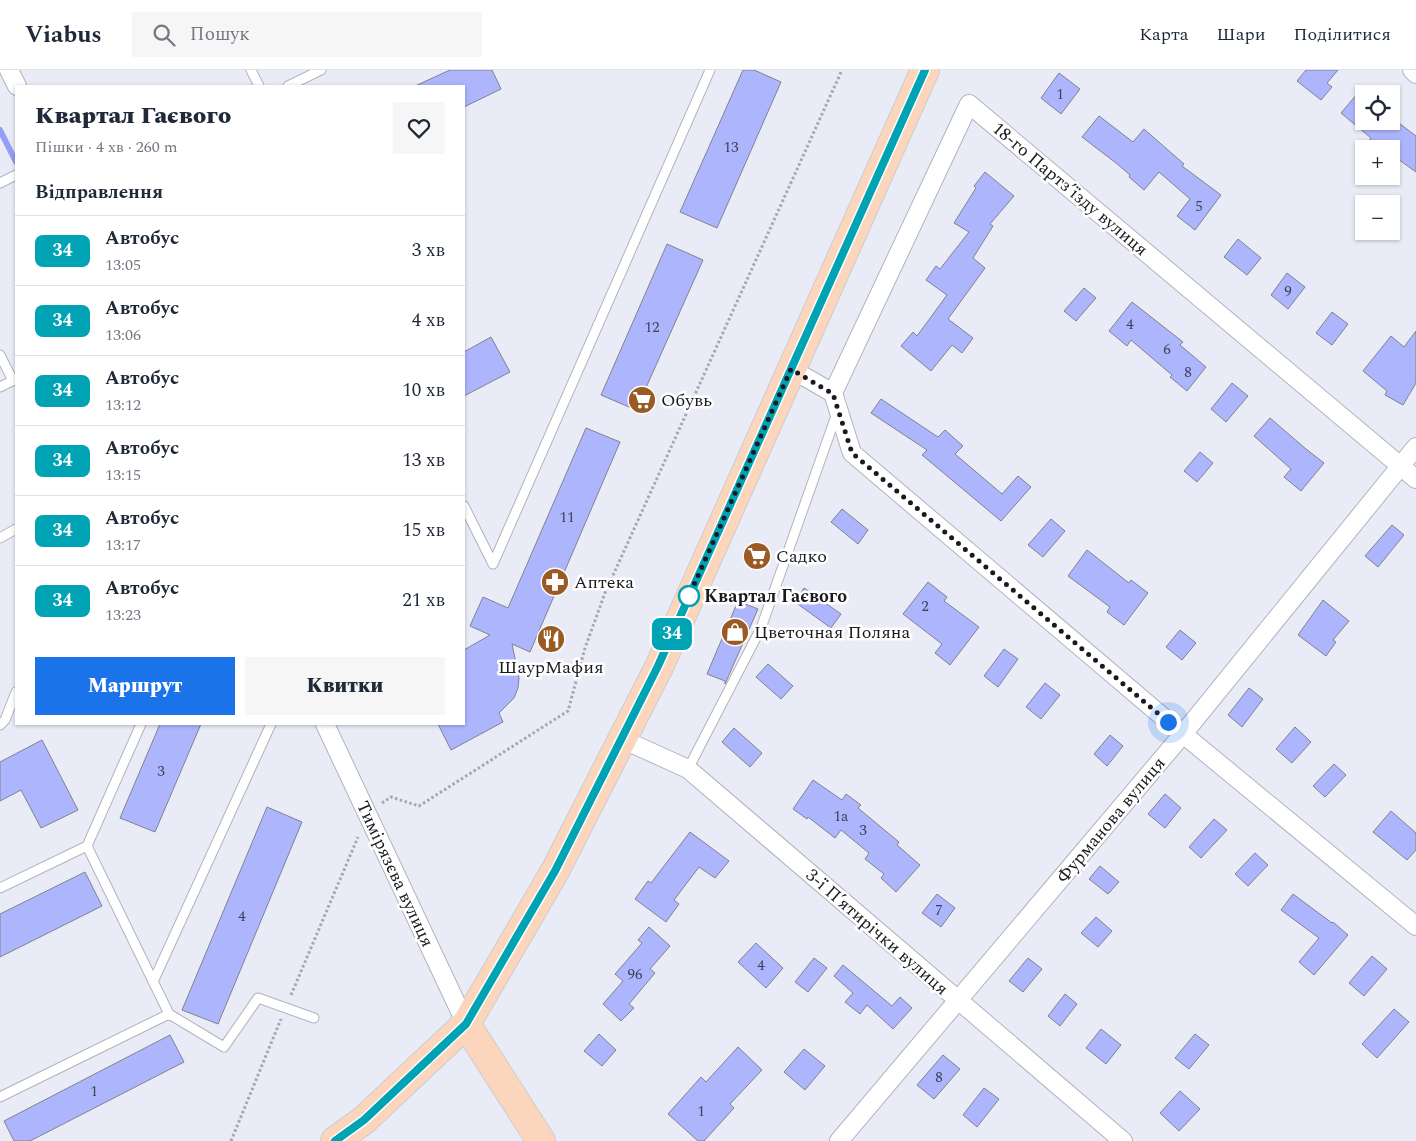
<!DOCTYPE html>
<html lang="uk">
<meta charset="utf-8">
<style>
:root{--surface:#fff;--page:#f6f6f7;--text:#1f2937;--muted:#747a83;--line:#e0e1e3;--accent:#1a73e8}
body{margin:0;font-family:Spectral,serif;background:var(--page);color:var(--text);height:100vh;display:flex;flex-direction:column;font-size:19px;white-space:nowrap}
*{box-sizing:border-box;margin:0}
p{font-size:16px;color:var(--muted)}
.icon{flex:none;width:28px;height:28px;fill:none;stroke:currentColor;stroke-width:2;stroke-linecap:round;stroke-linejoin:round}
.map{position:relative;flex:1;overflow:hidden}
.side{position:absolute;left:15px;top:15px;width:450px;height:640px;display:flex;flex-direction:column;background:var(--surface);border-radius:0px;box-shadow:0 1px 4px #0004}
.side>*{flex:none}
.badge{padding:0 10px;border-radius:8px;font-size:18px;line-height:32px}
.controls{position:absolute;left:1355px;top:15px;display:grid;gap:10px}
.controls a{display:grid;place-items:center;width:45px;height:45px;border-radius:0px;background:var(--surface);box-shadow:0 1px 4px #0004;font-size:25px}
.you{position:absolute;width:25px;height:25px;margin:-12px;border:4px solid #fff;border-radius:50%;background:#1a73e8;box-shadow:0 0 0 8px #1a73e833}
.map>.badge{position:absolute;translate:-50% -50%;box-shadow:0 0 0 2px #fff}
h2{padding:0 20px;font-size:19px;line-height:45px}
.round{display:grid;place-items:center;flex:none;width:52px;height:52px;border-radius:0px;background:var(--page)}
.head{display:flex;align-items:center;justify-content:space-between;height:85px;padding:0 20px}
h1{font-size:24px;font-weight:800;line-height:38px}
.cta{display:flex;gap:10px;margin-top:auto;padding:10px 20px}
.cta a{flex:1;height:58px;border-radius:0px;background:var(--accent);color:#fff;font-size:20px;font-weight:800;line-height:58px;text-align:center}
.cta a+a{background:var(--page);color:var(--text)}
ul{padding:0;list-style:none}
li{display:flex;align-items:center;gap:15px;height:70px;padding:0 20px;border-top:1px solid var(--line)}
li div{flex:1}
li b{display:block;font-size:19px}
li em{font-style:normal}
li .badge{min-width:55px;font-weight:700;text-align:center}
header{display:flex;align-items:center;gap:30px;box-sizing:border-box;height:70px;padding:0 25px;background:var(--surface);border-bottom:1px solid var(--line)}
header strong{font-size:24px}
nav{display:flex;gap:28px;margin-inline-start:auto;font-size:18px}
.search{width:350px;height:45px;background:var(--page);display:flex;align-items:center;gap:12px;box-sizing:border-box;padding:0 18px;border-radius:0px;color:var(--muted);font-size:19px}
.map>svg:first-child{display:block}
</style>
<header>
<strong>Viabus</strong>
<div class="search"><svg class="icon" aria-label="search" viewBox="0 0 24 24"><circle cx="10" cy="10" r="6"/><path d="M15 15l6 6"/></svg>Пошук</div>
<nav><a>Карта</a><a>Шари</a><a>Поділитися</a></nav>
</header>
<div class="map">
<svg width="1416" height="1071" viewBox="0 0 1416 1071">
<rect width="100%" height="100%" fill="#e9ebf7"/>
<g fill="none" stroke-linecap="round" stroke-linejoin="round">
<!-- stream -->
<path stroke="#959ef5" stroke-width="6" d="M0,60L16,92"/>
</g>
<!-- building -->
<path fill="#adb6fd" stroke="#80828d" d="M450,0H492L501,19L464,37V16H415Z
M743,0H754L781,12L717,158L680,142Z
M1306,0H1338L1327,13L1332,17L1321,30L1297,11Z
M1059,3L1080,19L1061,44L1041,28Z
M1358,23L1364,27V51H1391V47L1416,66V102L1391,84V79H1363L1371,68L1341,43Z
M1099,46L1133,72L1144,59L1184,94L1182,96L1221,125L1195,160L1177,146L1190,129L1159,102L1144,120L1129,107L1130,105L1116,93L1082,67Z
M985,102L1014,126L990,154L993,156L973,188L985,198L948,249L973,268L962,283L952,275L931,301L901,276L913,262L917,266L947,225L926,210L936,196L940,199L969,162L954,153L976,118L974,116Z
M1238,169L1261,188L1247,205L1224,187Z
M667,174L703,190L636,340L601,325Z
M1287,203L1305,217L1288,239L1271,225Z
M1084,218L1096,228L1076,251L1064,241Z
M1132,232L1183,272L1180,275L1206,297L1187,321L1170,307L1172,305L1131,270L1127,276L1109,261Z
M1332,242L1348,254L1332,275L1316,263Z
M1416,261V313L1403,335L1385,325L1387,321L1363,301L1391,266L1404,277Z
M491,267L510,302L464,326V282Z
M1232,313L1248,326L1226,352L1211,339Z
M881,329L938,367L945,360L963,376L955,384L1002,424L1018,406L1031,417L1001,451L922,385L927,380L871,343Z
M1270,348L1306,379L1324,393L1301,421L1284,407L1291,399L1254,366Z
M586,358L620,372L530,582L512,574L519,608L518,618L514,628L499,643L503,652L451,680L438,654H464V580L490,565L470,556L483,527L508,538Z
M1200,382L1213,393L1197,412L1184,401Z
M842,439L868,460L858,474L831,452Z
M1051,449L1065,461L1043,487L1028,475Z
M1392,455L1404,465L1378,497L1365,486Z
M1087,480L1129,513L1131,510L1148,523L1124,555L1107,542L1110,537L1068,506Z
M928,512L947,527L944,531L979,557L950,595L935,583L942,574L903,544Z
M804,518L841,544L831,558L795,532Z
M1323,530L1349,551L1333,570L1336,572L1326,586L1298,565Z
M738,531L758,539L725,614V611L707,604Z
M1180,560L1196,573L1182,590L1166,577Z
M1004,579L1018,589L998,617L984,606Z
M768,594L793,616L781,629L756,607Z
M1045,613L1060,625L1041,649L1026,637Z
M1249,618L1263,629L1242,657L1228,645Z
M160,654H201L155,762L120,748Z
M1295,657L1311,672L1292,693L1276,679Z
M734,658L762,683L750,697L722,672Z
M1110,665L1123,676L1107,696L1094,684Z
M42,670L78,740L41,758L21,720L0,731V692Z
M1334,694L1346,705L1325,727L1313,716Z
M813,710L842,730L846,724L861,735L858,738L899,772L897,775L920,795L896,822L881,808L884,804L865,789L869,783L841,760L835,768L808,747L807,749L793,739Z
M1165,724L1181,738L1165,758L1148,744Z
M267,737L302,752L218,954L182,940Z
M1391,741L1416,763V780L1407,790L1373,762Z
M1214,749L1227,760L1201,788L1189,777Z
M690,762L729,791L715,808L699,797L674,830L679,834L666,852L635,829L648,811L651,813Z
M1255,783L1268,795L1248,816L1235,804Z
M1100,796L1119,812L1108,824L1089,809Z
M85,802L102,836L0,887V844Z
M937,824L955,838L941,857L922,843Z
M1293,824L1332,853L1333,852L1348,865L1314,905L1299,892L1319,868L1281,840Z
M1096,847L1112,861L1098,877L1081,863Z
M649,857L670,876L650,899L655,903L629,934L634,938L621,951L603,934L623,911L615,904L642,873L638,870Z
M756,873L783,898L766,918L738,892Z
M1372,886L1387,899L1364,926L1349,913Z
M814,888L827,898L808,922L795,912Z
M1028,888L1042,899L1023,922L1009,911Z
M843,895L892,936L900,927L912,938L893,959L867,935L860,944L845,932L853,923L834,906Z
M1065,924L1077,934L1060,956L1048,946Z
M1394,939L1409,952L1377,988L1362,974Z
M1101,959L1121,975L1106,994L1086,978Z
M599,964L616,980L602,996L584,981Z
M1195,964L1209,975L1189,999L1175,988Z
M170,965L184,992L30,1071H14L4,1051Z
M738,977L762,1000L730,1034L734,1038L704,1071H698L668,1044L701,1007L706,1012Z
M804,979L825,996L805,1020L784,1002Z
M943,985L960,999L934,1029L917,1015Z
M984,1018L999,1029L977,1057L963,1045Z
M1180,1021L1200,1039L1179,1061L1160,1043Z"/>
<g fill="none" stroke-linecap="round" stroke-linejoin="round">
<defs>
<path id="service" d="M251,0L259,16
M288,16L321,0
M0,113L16,105
M0,285L13,311
M0,317L16,309
M464,436L493,494
M0,468L16,459
M493,494L710,0
M0,655L5,650L16,622
M688,699L761,558L837,343
M87,776L169,944L224,977L258,928L314,948
M0,818L87,776L141,654
M153,912L271,654
M0,1027L169,944"/>
<path id="minor" d="M9,0L17,16
M1412,0L1416,4
M791,299L833,323L852,383L1183,664L1416,856
M833,323L969,34L1416,409
M325,654L466,954
M622,669L688,699L1123,1071
M839,1071L1183,664L1416,377"/>
<path id="primary" d="M466,954L541,1071
M335,1071L364,1050L466,954L555,801L659,597L925,0"/>
</defs>
<!-- service casing -->
<use href="#service" stroke="#b2b3bf" stroke-width="11"/>
<!-- minor casing -->
<use href="#minor" stroke="#b2b3bf" stroke-width="20"/>
<!-- primary casing -->
<use href="#primary" stroke="#cdcdce" stroke-width="30"/>
<!-- path -->
<path stroke="#a5a6af" stroke-width="3" stroke-dasharray="2.5 2.5" stroke-linecap="butt" d="M382,733L391,727L419,736L568,641L585,578L605,523L842,0
M291,925L358,767
M231,1071L281,949"/>
<!-- service -->
<use href="#service" stroke="#fff" stroke-width="9"/>
<!-- minor -->
<use href="#minor" stroke="#fff" stroke-width="18"/>
<!-- primary -->
<use href="#primary" stroke="#fbd6bc" stroke-width="28"/>
</g>
<g fill="none" stroke-linecap="round" stroke-linejoin="round">
<defs>
<path id="line" d="M335,1071L364,1050L466,954L555,801L658,596L925,0"/>
</defs>
<!-- line casing -->
<use href="#line" stroke="#fff" stroke-width="11"/>
<!-- line -->
<use href="#line" stroke="#00a3b4" stroke-width="8"/>
<!-- walk -->
<path stroke="#1a1a1e" stroke-width="5" stroke-dasharray="0 9" d="M689,526L688,528L791,299L833,324L852,383L1168,652"/>
</g>
<!-- icons -->
<defs>
<symbol id="supermarket-disc" viewBox="-11 -11 22 22"><circle r="9.5" fill="#9a5a24" stroke="#fff"/><path d="M-6-5.5h2.5l.6 2H6L4.5 2H-2.5L-4.4-4H-6ZM-1.5 3.2a1.3 1.3 0 1 0 .1 0ZM3 3.2a1.3 1.3 0 1 0 .1 0Z" fill="#fff"/></symbol>
<symbol id="pharmacy-disc" viewBox="-11 -11 22 22"><circle r="9.5" fill="#9a5a24" stroke="#fff"/><path d="M-2-6h4v4h4v4h-4v4h-4v-4h-4v-4h4Z" fill="#fff"/></symbol>
<symbol id="shop-disc" viewBox="-11 -11 22 22"><circle r="9.5" fill="#9a5a24" stroke="#fff"/><path d="M-5-2.5h2.3a2.7 3.5 0 0 1 5.4 0H5L5.5 6h-11ZM-1.5-2.5h3a1.5 2.3 0 0 0-3 0Z" fill="#fff"/></symbol>
<symbol id="restaurant-disc" viewBox="-11 -11 22 22"><circle r="9.5" fill="#9a5a24" stroke="#fff"/><path d="M-5-6h1v4h1v-4h1v4h1v-4h1v5L-1.5 .5V6h-2V.5L-5-1ZM5-6V6H3V1.5H1.5Q1.5-4 5-6Z" fill="#fff"/></symbol>
</defs>
<g fill-rule="evenodd">
<use href="#supermarket-disc" x="626" y="314" width="32" height="32"/>
<use href="#supermarket-disc" x="741" y="470" width="32" height="32"/>
<use href="#pharmacy-disc" x="539" y="496" width="32" height="32"/>
<use href="#shop-disc" x="719" y="546" width="32" height="32"/>
<use href="#restaurant-disc" x="535" y="553" width="32" height="32"/>
</g>
<!-- markers -->
<circle fill="#fff" stroke="#00a3b4" stroke-width="2.5" cx="689" cy="526" r="10"/>
<g text-anchor="middle" dominant-baseline="central" stroke-width="5" stroke-linejoin="round" paint-order="stroke">
<!-- number labels -->
<g font-size="15" fill="#3f4156">
<text x="1060" y="24">1</text>
<text x="731" y="77">13</text>
<text x="1199" y="136">5</text>
<text x="1288" y="221">9</text>
<text x="1130" y="254">4</text>
<text x="652" y="257">12</text>
<text x="1167" y="279">6</text>
<text x="1188" y="302">8</text>
<text x="567" y="447">11</text>
<text x="925" y="536">2</text>
<text x="161" y="701">3</text>
<text x="841" y="746">1а</text>
<text x="863" y="760">3</text>
<text x="939" y="840">7</text>
<text x="242" y="846">4</text>
<text x="761" y="895">4</text>
<text x="635" y="904">96</text>
<text x="939" y="1007">8</text>
<text x="94" y="1021">1</text>
<text x="701" y="1041">1</text>
</g>
<!-- street labels -->
<g font-size="18" fill="#1a1a1e" stroke="#fff">
<text transform="translate(1070 119) rotate(40)">18-го Партз’їзду вулиця</text>
<text transform="translate(1111 750) rotate(-50)">Фурманова вулиця</text>
<text transform="translate(395 804) rotate(65)">Тимірязєва вулиця</text>
<text transform="translate(877 862) rotate(41)">3-ї П’ятирічки вулиця</text>
</g>
<!-- poi labels -->
<g font-size="18" fill="#1a1a1e" stroke="#fff" text-anchor="start">
<text x="661" y="330">Обувь</text>
<text x="776" y="486">Садко</text>
<text x="574" y="512">Аптека</text>
<text x="754" y="562">Цветочная Поляна</text>
<text x="551" y="597" text-anchor="middle">ШаурМафия</text>
</g>
<!-- stop labels -->
<g font-size="18" font-weight="bold" fill="#1a1a1e" stroke="#fff" text-anchor="start">
<text x="704" y="526">Квартал Гаєвого</text>
</g>
</g>
</svg>
<div class="controls">
<a><svg class="icon" aria-label="locate" viewBox="0 0 24 24"><circle cx="12" cy="12" r="6"/><path d="M12 2v4M12 18v4M2 12h4M18 12h4"/></svg></a>
<a>+</a>
<a>−</a>
</div>
<div class="you" style="left:1168px;top:652px"></div>
<b class="badge" style="left:672px;top:564px;background:#00a3b4;color:#fff">34</b>
<section class="side">
<div class="head"><div><h1>Квартал Гаєвого</h1><p>Пішки · 4 хв · 260 m</p></div><a class="round"><svg class="icon" aria-label="heart" viewBox="0 0 24 24"><path d="M12 20l-8-8c-3-5 5-10 8-4 3-6 11-1 8 4z"/></svg></a></div>
<h2>Відправлення</h2>
<ul>
<li><span class="badge" style="background:#00a3b4;color:#fff">34</span><div><b>Автобус</b><p>13:05</p></div><em>3 хв</em></li>
<li><span class="badge" style="background:#00a3b4;color:#fff">34</span><div><b>Автобус</b><p>13:06</p></div><em>4 хв</em></li>
<li><span class="badge" style="background:#00a3b4;color:#fff">34</span><div><b>Автобус</b><p>13:12</p></div><em>10 хв</em></li>
<li><span class="badge" style="background:#00a3b4;color:#fff">34</span><div><b>Автобус</b><p>13:15</p></div><em>13 хв</em></li>
<li><span class="badge" style="background:#00a3b4;color:#fff">34</span><div><b>Автобус</b><p>13:17</p></div><em>15 хв</em></li>
<li><span class="badge" style="background:#00a3b4;color:#fff">34</span><div><b>Автобус</b><p>13:23</p></div><em>21 хв</em></li>
</ul>
<div class="cta"><a>Маршрут</a><a>Квитки</a></div>
</section>
</div>
